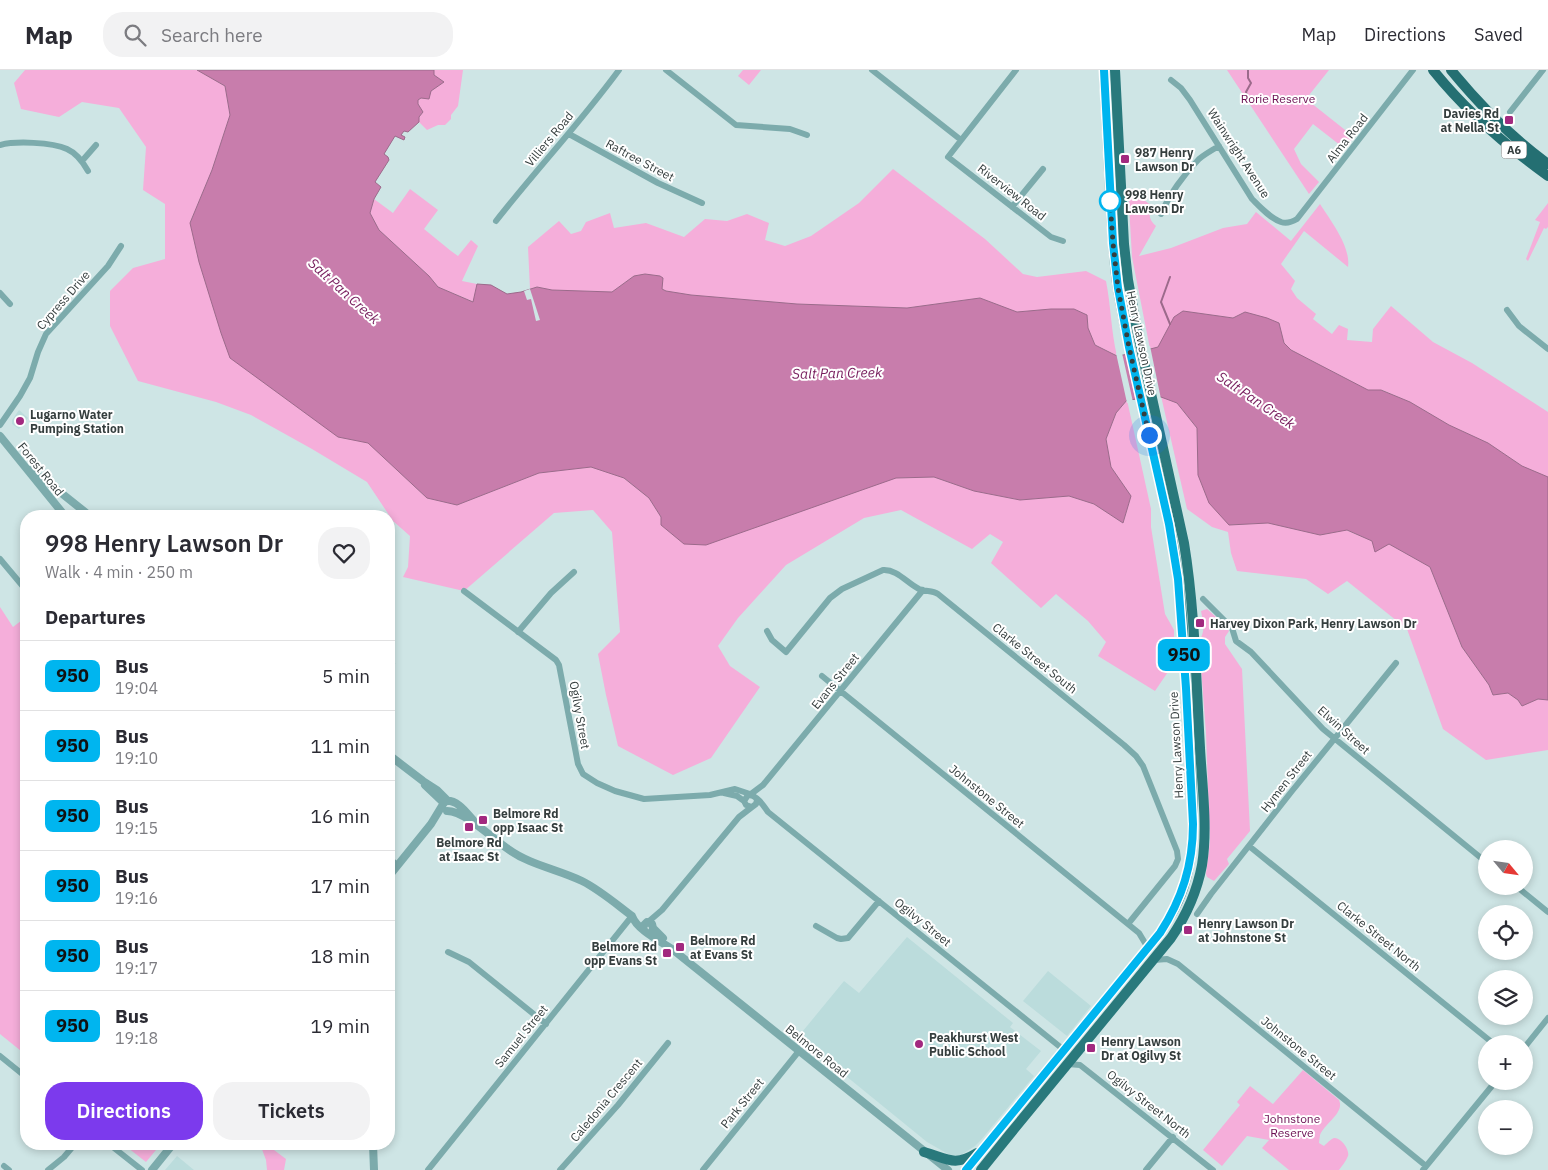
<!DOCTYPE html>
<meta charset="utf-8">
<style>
:root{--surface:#fff;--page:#f2f2f3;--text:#2b2b33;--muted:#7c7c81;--line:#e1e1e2;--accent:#7c3aed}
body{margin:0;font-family:"IBM Plex Sans",sans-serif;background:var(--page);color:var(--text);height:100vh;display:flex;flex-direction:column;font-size:19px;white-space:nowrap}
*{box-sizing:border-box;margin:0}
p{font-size:16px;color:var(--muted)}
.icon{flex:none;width:28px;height:28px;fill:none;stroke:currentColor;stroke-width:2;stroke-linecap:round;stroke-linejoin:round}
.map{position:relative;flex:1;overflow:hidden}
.drawer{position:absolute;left:20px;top:440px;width:375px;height:640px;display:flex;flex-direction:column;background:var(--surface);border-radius:20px;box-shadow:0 2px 8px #0003}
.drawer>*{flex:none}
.badge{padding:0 10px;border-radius:8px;font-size:18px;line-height:32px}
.needle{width:32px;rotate:119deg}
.fabs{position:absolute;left:1478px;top:770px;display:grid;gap:10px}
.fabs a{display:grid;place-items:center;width:55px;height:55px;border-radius:50%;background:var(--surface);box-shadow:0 2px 8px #0003;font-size:25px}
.you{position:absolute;width:25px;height:25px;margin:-12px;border:4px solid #fff;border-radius:50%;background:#1a73e8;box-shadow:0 0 0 8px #1a73e833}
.map>.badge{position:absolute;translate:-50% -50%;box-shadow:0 0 0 2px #fff}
h2{padding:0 25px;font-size:19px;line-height:45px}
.round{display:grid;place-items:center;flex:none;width:52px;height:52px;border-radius:20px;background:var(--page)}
.headline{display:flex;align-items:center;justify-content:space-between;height:85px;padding:0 25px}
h1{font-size:24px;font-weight:600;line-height:38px}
.button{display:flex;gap:10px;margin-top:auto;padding:10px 25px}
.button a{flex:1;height:58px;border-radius:20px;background:var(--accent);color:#fff;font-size:20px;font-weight:600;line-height:58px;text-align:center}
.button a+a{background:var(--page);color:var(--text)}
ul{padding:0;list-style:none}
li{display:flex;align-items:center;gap:15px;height:70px;padding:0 25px;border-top:1px solid var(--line)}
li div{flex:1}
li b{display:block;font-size:19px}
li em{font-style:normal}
li .badge{min-width:55px;font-weight:700;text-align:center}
header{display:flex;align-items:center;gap:30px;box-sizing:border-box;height:70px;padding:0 25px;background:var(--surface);border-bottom:1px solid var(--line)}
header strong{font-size:24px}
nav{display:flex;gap:28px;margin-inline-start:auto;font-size:18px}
.search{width:350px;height:45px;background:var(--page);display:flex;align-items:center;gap:12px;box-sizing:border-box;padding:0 18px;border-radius:20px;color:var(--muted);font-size:19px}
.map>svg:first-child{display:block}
</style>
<header>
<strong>Map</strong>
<div class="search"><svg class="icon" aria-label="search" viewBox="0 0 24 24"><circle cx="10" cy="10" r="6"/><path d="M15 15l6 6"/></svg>Search here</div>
<nav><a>Map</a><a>Directions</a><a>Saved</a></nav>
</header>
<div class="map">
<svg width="1548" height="1100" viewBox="0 0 1548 1100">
<rect width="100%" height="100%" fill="#cee5e5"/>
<!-- built -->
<path fill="#bbdcdc" d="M19,340L28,348L19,359L12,354V350Z
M907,867L1013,953L1010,957L1041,981L1026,999L1034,1006L981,1070L975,1076L961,1085L955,1086L948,1084L927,1072L798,967L844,911L859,923Z
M1048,901L1091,936L1067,966L1023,931Z
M177,1086L194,1100H165Z"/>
<!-- green -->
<path fill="#f5aeda" d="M25,0H197L225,16L230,45L212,100L190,153L338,367L368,372L427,428L457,435L539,403L591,397L624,408L649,428L661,447L896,408L934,407L974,421L1020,430L1069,426L1094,434L1123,453L1131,426L1111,397L1106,369L1116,343L1127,330L1151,439V457L1165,544L1174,560V593L1155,621L1098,586L1106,572L1088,551L1056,524L1041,538L991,493L1003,472L990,464L972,479L901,440L864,448L786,495L738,548L718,576L730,596L760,617L711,688L673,705L618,676L606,625L598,584L620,562L612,462L593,440L554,443L464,521L403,507L408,497L410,466L393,451L367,412L312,379L251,345L216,332L138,311L110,256V221L133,198L165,189V134L143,120L146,77L119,38L82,32L59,47L21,39L14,13Z
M434,0H463L458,36L451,45V49L445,55H438L427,60L419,52V47L423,42L418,34V30L421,28L444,12L434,5Z
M743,0H761L749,15L738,6Z
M1227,0H1329L1306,29L1354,67L1345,79L1313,54L1294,79L1301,94L1319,112L1309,124Z
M893,99L985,169L1023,204L1037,207L1086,201L1106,211C1111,236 1111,261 1117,286L1095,275L1088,258L1087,245L1074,239H1051L1017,242L980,228L907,238L797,234L691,225L666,221L662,219V208L660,206L645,204L634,206L612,222L552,220L537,217L530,219L528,177L559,151L571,164L581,161L586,152L610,143L614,158L646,153L684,167L705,149L727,151L747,144L769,153L765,170L785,176L811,166L859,133Z
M1128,118L1152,136C1148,144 1149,150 1156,156L1139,186L1171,178L1223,158L1247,154L1256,142L1291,171L1320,134C1331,151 1351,177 1348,197L1304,161L1281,194L1295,211L1291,219L1297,228L1316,244L1313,249L1332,264L1339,255L1348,259L1347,270L1372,272L1373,259L1391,236L1433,272L1472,293L1548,342V407L1522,396L1488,373L1449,355L1410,332L1382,320H1368L1291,280L1284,273L1279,253L1245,242L1233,248L1183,241L1158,277L1150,279L1132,187Z
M410,119L438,140L424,159L451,181L458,186L471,170L478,176L462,211L477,214L474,232L438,217L429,206L379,160L370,143L374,129L393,143Z
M1548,133V157L1546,159L1544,158L1528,191L1526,189L1540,152L1535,150Z
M1161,326L1177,333L1197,358L1198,405L1229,455L1268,453L1320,465L1346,460L1372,471L1389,474L1430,497L1462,577L1489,615L1493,625L1508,623L1518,630L1522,636L1538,629L1548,630V680L1486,690L1443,659L1407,559L1347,511L1328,524L1306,509L1237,501L1231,483L1228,462L1212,457L1187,439Z
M0,537L13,557L26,547V985L0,964Z
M1207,539L1225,555L1229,561L1225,567V574L1242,599L1250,761L1227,789L1229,794L1214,811L1207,807L1206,804L1210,771L1206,663L1199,571C1206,561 1203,552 1201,541Z
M1303,1000L1339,1030C1345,1043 1325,1053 1320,1065C1320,1066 1319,1072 1319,1073L1324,1076C1327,1073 1331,1069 1334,1068C1341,1067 1350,1080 1348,1086C1346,1091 1342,1096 1339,1100H1289L1262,1078L1269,1070L1247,1066L1222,1096L1203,1080L1240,1035L1237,1032L1250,1016L1273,1034Z
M123,1074H161L146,1092Z
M260,1074H266L286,1089L284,1100H267L266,1090Z"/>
<!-- water -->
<path fill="#c87dac" stroke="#9c6a8b" d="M197,0H434V5L444,12L431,21L429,29L421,28L418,30V34L423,42L419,47V52L408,62L404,61L401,65L405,67L404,70L395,66L384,84L388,87L389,90L375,112L381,117L374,129L370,143L379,160L429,206L438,217L473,232L477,214L491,215L507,224L521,222L537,217L552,220L612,222L634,206L645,204L660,206L663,208L662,219L666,221L691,225L797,234L907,238L980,228L1017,242L1051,239H1074L1087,245L1088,258L1095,275L1117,286L1135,283L1158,277L1174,247L1183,241L1233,248L1245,242L1267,248L1279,253L1284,273L1291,280L1368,320H1381L1410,332L1449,355L1488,373L1522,396L1548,407V630L1538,629L1522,636L1518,630L1508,623L1493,625L1489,615L1462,577L1430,497L1389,474L1375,482L1372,471L1347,460L1320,465L1268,453L1229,455L1209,433L1198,405L1197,358L1177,333L1161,327L1127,330L1116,343L1106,369L1111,397L1131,426L1123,453L1094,434L1069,426L1020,430L974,421L934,407L896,408L706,475L684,474L661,455V447L649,428L624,408L591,397L539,403L457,435L427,428L368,373L338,367L230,288L221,263L199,192L190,153L212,100L230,45L225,16Z"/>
<!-- pier -->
<path fill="#cee5e5" d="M530,219L540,250L536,251L531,229L527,230L524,221Z
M1150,276L1161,329L1136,332L1125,282Z
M1116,283H1122L1133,332L1127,333Z"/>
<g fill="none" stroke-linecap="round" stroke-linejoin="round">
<!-- stream -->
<path stroke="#9c6a8b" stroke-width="2" d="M1248,0V8L1251,13L1246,22L1248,27L1253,33
M1170,207L1161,232L1170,254"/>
<!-- minor -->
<path stroke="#7cabac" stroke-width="6" d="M666,0L736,55L790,59L807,65
M872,0L961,70
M1016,0L948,87L1051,167L1063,171
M1171,10L1181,18L1190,30L1252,129C1260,137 1270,148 1281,152C1287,154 1292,152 1297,149L1413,0
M1510,42L1543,0
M569,64L658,113L702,133
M0,75C15,71 52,72 67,79C76,83 83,92 88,101
M82,91L96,75
M1012,137L1043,99
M1161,144C1169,125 1184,104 1199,89C1205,84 1212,80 1219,76
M496,151C536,100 580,53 619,0
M0,223L10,234
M1507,240L1519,256L1548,279
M0,355L20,326L30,308L38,282L46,264L108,196L121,176
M0,489L26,520
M464,521L556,590L559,595L578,694L583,704L597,713L615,721L644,729L710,725L735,719L750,724
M1203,529L1232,558L1236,571L1251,582L1323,659L1486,792
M767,561L772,570L786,582L830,528L842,519L883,500C897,499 907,513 919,519C926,522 932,520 938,524L1124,675L1136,686L1143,696L1177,781L1178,789L1175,796L1128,854
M518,562L551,523L574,502
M389,599L392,594
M822,606L1139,863L1148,878
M724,723L737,726L744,731
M751,724L763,715L923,520
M757,730L756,734L752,737L746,735L744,731L748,725C756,724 764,736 768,742L1064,980
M1249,776L1494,974
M389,788L397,795
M1516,816L1548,842
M1197,844L1211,824L1292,721L1396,593
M648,852L662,840L739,747L752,737
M816,856L837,868L841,869L848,868L879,831
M448,882L469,892L546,954
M1154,890L1167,889L1178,894L1426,1096
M1524,978L1548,948
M0,986L26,1007
M1068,994L1080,995L1213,1100
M109,1074L142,1100
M4,1096L9,1100
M48,1100L64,1087L75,1074
M428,1100L632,846
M560,1100L618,1035L668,973
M703,1100L799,981
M1146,1100L1173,1067
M1423,1100L1496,1011"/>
<!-- tertiary -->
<path stroke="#7cabac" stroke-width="8" d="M0,366L65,446
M29,400L45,410L90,446
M389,685L423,711L437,720L447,730
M425,715L444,733
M447,741C465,741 493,769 508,779C530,795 557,799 582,811C600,820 616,834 632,846C637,860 660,871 672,879L948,1100
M389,806L431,754L445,731C457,729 466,742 473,750
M653,858L663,868
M643,859L644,855L647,852L652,854L653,858
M373,1074L374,1100
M152,1100L173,1074"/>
<!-- primary -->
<path stroke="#29797c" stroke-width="10" d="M924,1082C948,1089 954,1097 977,1083
M966,1100L1160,863C1170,847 1180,831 1185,812C1199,766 1191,706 1188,659C1185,597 1184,535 1173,474C1157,389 1133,305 1118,220C1113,188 1112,156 1110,123C1108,82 1106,41 1104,0
M981,1100L1010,1064L1171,868C1186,846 1197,822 1202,795C1208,758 1202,715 1200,678C1196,610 1195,540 1184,473L1137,260L1128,210L1124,174L1115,0"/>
<!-- trunk -->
<path stroke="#246f72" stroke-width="10" d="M1433,0C1466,41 1505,75 1548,106
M1451,0C1479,34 1512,68 1548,94"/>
</g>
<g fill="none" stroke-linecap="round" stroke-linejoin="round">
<defs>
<path id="line" d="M966,1100L1160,863C1182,829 1193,795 1193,754L1186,618L1178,509L1169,454L1129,277L1118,218L1113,173L1104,0"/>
</defs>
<!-- line casing -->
<use href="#line" stroke="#fff" stroke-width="11"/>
<!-- line -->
<use href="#line" stroke="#00b5ef" stroke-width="8"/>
<!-- walk -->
<path stroke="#353e3e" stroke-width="5" stroke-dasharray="0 9" d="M1110,131L1113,173L1118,218L1129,277L1149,365"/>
</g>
<!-- markers -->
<g fill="#a2297f" stroke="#fff" stroke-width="2">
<rect x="1504" y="45" width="10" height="10" rx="2.5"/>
<rect x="1120" y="84" width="10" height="10" rx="2.5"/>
<circle cx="20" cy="351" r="5"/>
<rect x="1195" y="548" width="10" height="10" rx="2.5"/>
<rect x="478" y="745" width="10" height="10" rx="2.5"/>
<rect x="464" y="752" width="10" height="10" rx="2.5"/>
<rect x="1183" y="855" width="10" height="10" rx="2.5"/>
<rect x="675" y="872" width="10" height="10" rx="2.5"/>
<rect x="662" y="878" width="10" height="10" rx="2.5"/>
<circle cx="919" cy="974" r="5"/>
<rect x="1086" y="973" width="10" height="10" rx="2.5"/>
</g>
<circle fill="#fff" stroke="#00b5ef" stroke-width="2.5" cx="1110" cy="131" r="10"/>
<g text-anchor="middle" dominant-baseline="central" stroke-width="4" stroke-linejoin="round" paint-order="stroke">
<!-- shield labels -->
<rect fill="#fff" stroke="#727878" stroke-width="1" x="1501.5" y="71.5" width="25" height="17" rx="4"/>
<g font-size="11" font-weight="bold" fill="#353e3e">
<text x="1514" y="80">A6</text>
</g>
<!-- park labels -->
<g font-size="12" fill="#6a0e51" stroke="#fff">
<text x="1278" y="28">Rorie Reserve</text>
<text x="1292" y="1048">Johnstone<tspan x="1292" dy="14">Reserve</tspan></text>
</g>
<!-- poi labels -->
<g font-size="12" font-weight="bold" fill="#353e3e" stroke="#fff" text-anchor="start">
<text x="1499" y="43" text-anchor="end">Davies Rd<tspan x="1499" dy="14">at Nella St</tspan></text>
<text x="1135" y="82">987 Henry<tspan x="1135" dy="14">Lawson Dr</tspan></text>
<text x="30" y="344">Lugarno Water<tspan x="30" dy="14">Pumping Station</tspan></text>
<text x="1210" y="553">Harvey Dixon Park, Henry Lawson Dr</text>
<text x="493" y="743">Belmore Rd<tspan x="493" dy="14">opp Isaac St</tspan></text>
<text x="469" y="772" text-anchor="middle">Belmore Rd<tspan x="469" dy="14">at Isaac St</tspan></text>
<text x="1198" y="853">Henry Lawson Dr<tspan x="1198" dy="14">at Johnstone St</tspan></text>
<text x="690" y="870">Belmore Rd<tspan x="690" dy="14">at Evans St</tspan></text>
<text x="657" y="876" text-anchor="end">Belmore Rd<tspan x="657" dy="14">opp Evans St</tspan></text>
<text x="929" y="967">Peakhurst West<tspan x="929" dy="14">Public School</tspan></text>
<text x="1101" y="971">Henry Lawson<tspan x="1101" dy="14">Dr at Ogilvy St</tspan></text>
</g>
<!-- street labels -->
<g font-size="12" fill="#353e3e" stroke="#fff">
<text transform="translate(1347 68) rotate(-52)">Alma Road</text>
<text transform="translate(549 69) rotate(-50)">Villiers Road</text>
<text transform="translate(1239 83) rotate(57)">Wainwright Avenue</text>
<text transform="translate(640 90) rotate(28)">Raftree Street</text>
<text transform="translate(1012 122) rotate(38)">Riverview Road</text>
<text transform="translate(63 230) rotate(-49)">Cypress Drive</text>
<text transform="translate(1142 273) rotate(78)">Henry Lawson Drive</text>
<text transform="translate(41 399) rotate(51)">Forest Road</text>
<text transform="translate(1035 588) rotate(39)">Clarke Street South</text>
<text transform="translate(835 611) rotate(-51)">Evans Street</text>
<text transform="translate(580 645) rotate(80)">Ogilvy Street</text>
<text transform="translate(1344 660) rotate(42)">Elwin Street</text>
<text transform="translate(1176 675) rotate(-93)">Henry Lawson Drive</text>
<text transform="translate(1286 711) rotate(-52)">Hymen Street</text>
<text transform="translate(987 726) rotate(39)">Johnstone Street</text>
<text transform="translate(923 852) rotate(39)">Ogilvy Street</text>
<text transform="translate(1379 866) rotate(39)">Clarke Street North</text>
<text transform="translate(521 966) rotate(-51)">Samuel Street</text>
<text transform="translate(1299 978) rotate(39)">Johnstone Street</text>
<text transform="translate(817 981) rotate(39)">Belmore Road</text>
<text transform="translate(606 1030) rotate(-50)">Caledonia Crescent</text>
<text transform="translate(742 1033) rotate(-51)">Park Street</text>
<text transform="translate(1149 1034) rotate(38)">Ogilvy Street North</text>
</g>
<!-- stop labels -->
<g font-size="12" font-weight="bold" fill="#353e3e" stroke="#fff" text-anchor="start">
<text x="1125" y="124">998 Henry<tspan x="1125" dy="14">Lawson Dr</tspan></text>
</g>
<!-- water labels -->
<g font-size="14" font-style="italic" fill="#771d5d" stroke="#fff">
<text transform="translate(344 221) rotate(42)">Salt Pan Creek</text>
<text transform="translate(837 303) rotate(-1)">Salt Pan Creek</text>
<text transform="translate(1256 330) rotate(34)">Salt Pan Creek</text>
</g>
</g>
</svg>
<div class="fabs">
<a><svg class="needle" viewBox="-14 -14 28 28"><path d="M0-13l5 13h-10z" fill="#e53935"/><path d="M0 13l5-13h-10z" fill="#7c7c81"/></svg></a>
<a><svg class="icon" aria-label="locate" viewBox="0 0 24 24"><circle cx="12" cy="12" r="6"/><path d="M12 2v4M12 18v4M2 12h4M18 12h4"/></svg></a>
<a><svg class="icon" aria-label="layers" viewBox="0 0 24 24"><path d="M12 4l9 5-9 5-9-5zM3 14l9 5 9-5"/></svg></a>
<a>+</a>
<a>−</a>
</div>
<div class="you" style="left:1149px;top:365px"></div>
<b class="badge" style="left:1184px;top:585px;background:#00b5ef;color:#111">950</b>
<section class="drawer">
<div class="headline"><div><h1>998 Henry Lawson Dr</h1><p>Walk · 4 min · 250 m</p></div><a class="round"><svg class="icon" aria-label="heart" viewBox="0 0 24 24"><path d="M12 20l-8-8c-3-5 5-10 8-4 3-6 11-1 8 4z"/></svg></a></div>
<h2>Departures</h2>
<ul>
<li><span class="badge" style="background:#00b5ef;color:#111">950</span><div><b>Bus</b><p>19:04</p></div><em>5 min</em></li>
<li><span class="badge" style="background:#00b5ef;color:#111">950</span><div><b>Bus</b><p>19:10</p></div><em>11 min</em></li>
<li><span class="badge" style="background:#00b5ef;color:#111">950</span><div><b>Bus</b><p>19:15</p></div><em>16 min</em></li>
<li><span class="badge" style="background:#00b5ef;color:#111">950</span><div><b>Bus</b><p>19:16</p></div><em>17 min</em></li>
<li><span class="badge" style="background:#00b5ef;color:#111">950</span><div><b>Bus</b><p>19:17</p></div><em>18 min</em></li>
<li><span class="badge" style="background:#00b5ef;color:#111">950</span><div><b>Bus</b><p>19:18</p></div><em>19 min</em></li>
</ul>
<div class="button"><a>Directions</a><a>Tickets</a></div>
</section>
</div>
